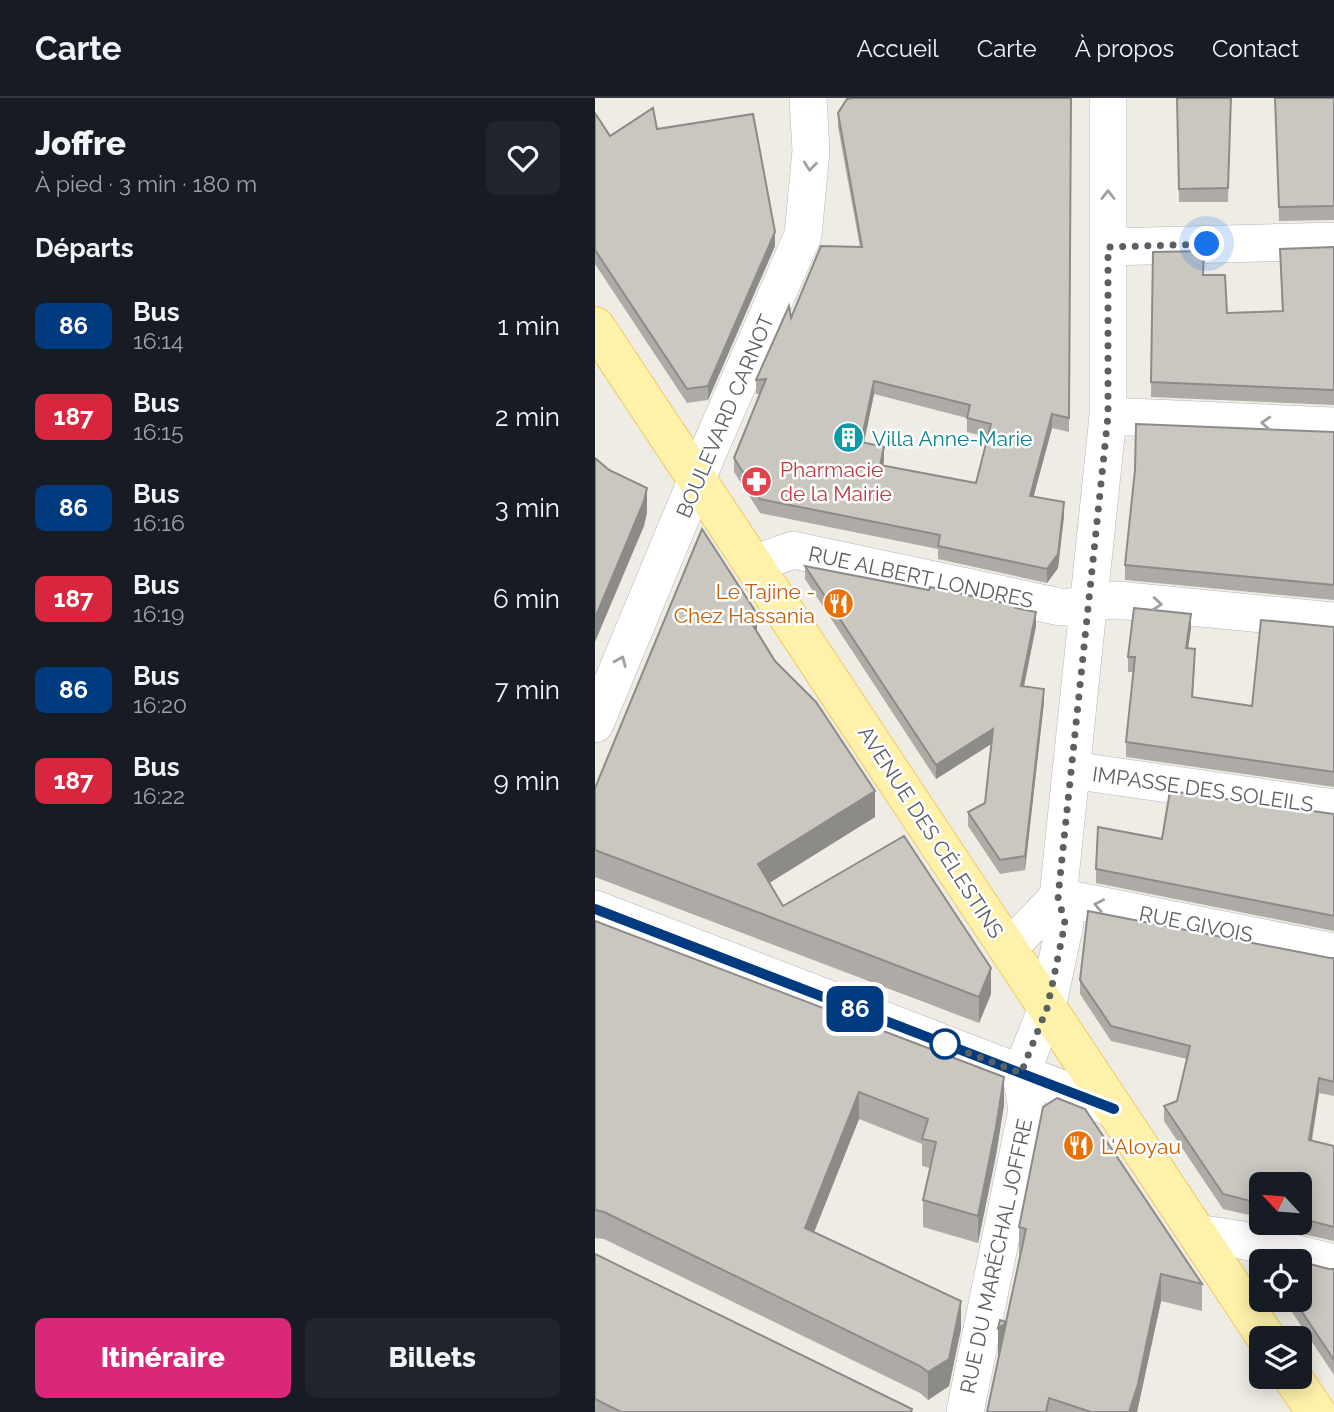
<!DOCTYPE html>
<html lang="fr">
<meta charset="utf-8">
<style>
:root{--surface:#171b24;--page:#20242c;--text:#f1f3f6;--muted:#9ea1a6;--line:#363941;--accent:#db2777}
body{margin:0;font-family:Raleway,sans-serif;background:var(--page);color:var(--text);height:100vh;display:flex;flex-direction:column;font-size:26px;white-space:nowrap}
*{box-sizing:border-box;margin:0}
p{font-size:23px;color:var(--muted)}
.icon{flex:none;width:38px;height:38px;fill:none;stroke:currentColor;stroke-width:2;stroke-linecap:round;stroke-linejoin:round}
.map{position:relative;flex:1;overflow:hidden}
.panel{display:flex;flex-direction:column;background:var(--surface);width:595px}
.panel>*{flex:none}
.badge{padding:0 14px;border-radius:10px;font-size:24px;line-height:46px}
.needle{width:46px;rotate:296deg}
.fabs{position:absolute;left:654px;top:1074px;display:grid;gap:14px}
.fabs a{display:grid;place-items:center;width:63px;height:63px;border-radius:10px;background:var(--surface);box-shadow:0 4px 18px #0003;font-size:35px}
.you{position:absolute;width:35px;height:35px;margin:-18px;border:5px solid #fff;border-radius:50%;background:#1a73e8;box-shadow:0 0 0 10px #1a73e833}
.map>.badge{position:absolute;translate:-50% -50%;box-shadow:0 0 0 4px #fff}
h2{padding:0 35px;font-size:26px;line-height:63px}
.round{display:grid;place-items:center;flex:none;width:74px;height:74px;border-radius:10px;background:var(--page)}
.headline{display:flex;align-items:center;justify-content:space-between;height:119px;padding:0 35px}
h1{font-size:33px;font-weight:800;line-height:52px}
.button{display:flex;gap:14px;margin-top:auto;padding:14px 35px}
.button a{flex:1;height:80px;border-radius:10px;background:var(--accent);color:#fff;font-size:28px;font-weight:800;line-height:80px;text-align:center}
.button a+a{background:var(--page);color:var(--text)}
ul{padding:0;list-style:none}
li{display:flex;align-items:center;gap:21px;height:91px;padding:0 35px}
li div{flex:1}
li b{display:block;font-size:26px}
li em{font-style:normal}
li .badge{min-width:77px;font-weight:700;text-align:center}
header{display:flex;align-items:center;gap:42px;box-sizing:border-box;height:98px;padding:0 35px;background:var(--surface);border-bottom:2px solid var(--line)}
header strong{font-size:33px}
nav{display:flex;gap:38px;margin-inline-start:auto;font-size:24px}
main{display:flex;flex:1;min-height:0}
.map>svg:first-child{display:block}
</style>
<header>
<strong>Carte</strong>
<nav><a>Accueil</a><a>Carte</a><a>À propos</a><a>Contact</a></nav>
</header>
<main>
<section class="panel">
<div class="headline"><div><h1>Joffre</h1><p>À pied · 3 min · 180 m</p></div><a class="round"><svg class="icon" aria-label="heart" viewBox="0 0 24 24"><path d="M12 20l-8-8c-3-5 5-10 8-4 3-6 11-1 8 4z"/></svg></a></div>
<h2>Départs</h2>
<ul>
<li><span class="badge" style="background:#003b80;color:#fff">86</span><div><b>Bus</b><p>16:14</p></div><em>1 min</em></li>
<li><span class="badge" style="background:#d7263d;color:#fff">187</span><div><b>Bus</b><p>16:15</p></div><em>2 min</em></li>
<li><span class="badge" style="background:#003b80;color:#fff">86</span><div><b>Bus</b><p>16:16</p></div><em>3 min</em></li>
<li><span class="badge" style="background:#d7263d;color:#fff">187</span><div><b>Bus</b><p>16:19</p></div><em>6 min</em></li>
<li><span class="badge" style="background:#003b80;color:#fff">86</span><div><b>Bus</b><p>16:20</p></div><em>7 min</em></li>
<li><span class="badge" style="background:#d7263d;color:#fff">187</span><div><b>Bus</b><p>16:22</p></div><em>9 min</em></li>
</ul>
<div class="button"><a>Itinéraire</a><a>Billets</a></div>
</section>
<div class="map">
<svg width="739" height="1314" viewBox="0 0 739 1314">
<rect width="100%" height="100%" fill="#eeece4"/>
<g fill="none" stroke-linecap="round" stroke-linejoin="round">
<defs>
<path id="street" d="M513,149L739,143
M513,318L739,328
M159,466L198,452L465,509H477L494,504L522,502L739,523
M0,626L114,352L208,137L216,53L213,0
M476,672L739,710
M463,799L739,854
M0,811L519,1011
M413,851L463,799
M601,1135L642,1141L739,1165
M370,1314L432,1012L426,975L452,910L470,825L463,799L513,318V0"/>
<path id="primary" d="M0,228L672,1241
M697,1279L721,1314"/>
</defs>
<!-- street casing -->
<use href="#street" stroke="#b2b5b9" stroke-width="38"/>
<!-- primary casing -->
<use href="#primary" stroke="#f0c95c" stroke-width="40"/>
<!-- street -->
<use href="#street" stroke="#fff" stroke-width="37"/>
<!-- primary -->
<use href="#primary" stroke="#fef2aa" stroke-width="38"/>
</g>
<!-- wall -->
<path fill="#aeaba6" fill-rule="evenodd" d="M476,0L474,334L457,330L438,399L469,418L463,470L452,485L343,461V451L165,415L139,374V360L165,296H161V282L196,220L265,149L243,29V15ZM279,296L372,320V334L392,339L381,385L288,368L289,363L269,345Z
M582,0H636L633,104H584Z
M680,0H739V122L684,123Z
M0,15L15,38L62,31L180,148L113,302L92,305L0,166Z
M739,149V307L556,299L558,154L609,177L632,215L687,214L685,151Z
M739,334V502L530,482V467Z
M210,468L423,511L441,528L429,589L449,604L430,772L405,776L373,728V714L390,705L396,646L341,681L210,481Z
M739,529V689L531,659V644L539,574H533V559L596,530L593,550L600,566L598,599L657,608Z
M162,534L280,719L174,785L188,808L396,896L384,925L0,779V690Z
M736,716H739V833L501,785V771L567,741Z
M0,823L409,1007L401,1057L383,1145L328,1129V1102L335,1070L327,1068V1046L264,1021L219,1134L366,1231L354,1288L333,1302L325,1295L9,1141L0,1140Z
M735,860H739V998L724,995L717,1043L739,1048V1143L708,1136V1130L688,1125H705V1087H667V1120L628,1111L569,1023V1008L582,1003L592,961L516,943L485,896V882Z
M424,1129L607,1186V1213L566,1203L542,1314H392L425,1157H424Z
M0,1156L317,1314H0Z
M734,1171H739V1277L689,1202H705Z"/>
<!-- shaded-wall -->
<path fill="#8d8b87" d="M180,134V148L113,302V288Z
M279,283V296L266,358V344Z
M457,316V330L435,412V398Z
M289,349V363L285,381V367Z
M52,390V415L49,428L0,544V520Z
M469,404V418L463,470L452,485V471Z
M441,514V528L426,602V588Z
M162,516V542L154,521Z
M596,516V530L591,565V550Z
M449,591V604L430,772V758Z
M398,631V645L341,681V667Z
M280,693V719L163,792V766Z
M396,870V896L384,925V899Z
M409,979V1007L401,1057L383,1145V1118Z
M724,980V995L714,1057V1042Z
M264,994V1021L210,1157V1130Z
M566,1176V1203L542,1314H534Z
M366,1203V1231L354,1288L333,1302V1274Z
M411,1225V1252L403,1257V1230Z"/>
<!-- building -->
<path fill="#cac7c1" stroke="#8d8b87" stroke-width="2" fill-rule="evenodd" d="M259,0H476L474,320L457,316L435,398L469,404L463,456L452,471L343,448L345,437L165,401L139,360L171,281L161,282L194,208L196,220L226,148L267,149L243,15L252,1ZM279,283L375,307L372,320L396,326L381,385L285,367L289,349L266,344Z
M582,0H636L633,90L584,91Z
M680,0H739V108L684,109Z
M58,10L62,31L158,16L180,134L113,288L92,291L0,152V15L15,38Z
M739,149V292L556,284L558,154L609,153L608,177H630L632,215L688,213L685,151Z
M541,326L739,334V487L530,467L540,372Z
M0,360L14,372L52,390L49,403L0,520Z
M107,431L162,516L154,521L180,563L221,604L280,693L163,766L188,808L309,738L396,870L384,899L0,752V690Z
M210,468L334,492L335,489L423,508L421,510L441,514L426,588L449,591L430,758L405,762L373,714L390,705L398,631L341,667Z
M539,510L596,516L591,550L600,551L597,599L657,608L666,522L739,529V674L531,644L540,559H533Z
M575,693L739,716V818L501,771L503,729L567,741Z
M493,813L735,860H739V984L724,980L714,1042L739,1048V1129L708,1121L711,1116L705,1115V1087H667V1106L628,1096L569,1008L582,1003L595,948L516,928L485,882Z
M0,823L409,979L401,1029L383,1118L328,1102L341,1044L327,1041L333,1021L264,994L210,1130L366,1203L354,1261L333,1274L325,1268L9,1114L0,1112Z
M462,1000L490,1011L607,1186L566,1176L543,1286L534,1314H496L454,1300L451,1314H392L411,1225L403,1230L405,1222L411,1224L431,1131L424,1129L448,1009Z
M0,1156L317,1311L316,1314H26L0,1301Z
M680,1157L734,1171H739V1262L699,1202H705V1164H675Z"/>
<!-- one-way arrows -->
<defs><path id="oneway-chevron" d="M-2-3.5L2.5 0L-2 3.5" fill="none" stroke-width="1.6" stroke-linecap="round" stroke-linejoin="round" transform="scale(1.75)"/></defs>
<g stroke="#9da0a3">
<use href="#oneway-chevron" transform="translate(215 68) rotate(96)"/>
<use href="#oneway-chevron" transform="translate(513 97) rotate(-90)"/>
<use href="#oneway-chevron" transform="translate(671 325) rotate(-177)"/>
<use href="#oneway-chevron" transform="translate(562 506) rotate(5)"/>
<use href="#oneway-chevron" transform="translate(26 563) rotate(-67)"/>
<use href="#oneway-chevron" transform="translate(504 807) rotate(-169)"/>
</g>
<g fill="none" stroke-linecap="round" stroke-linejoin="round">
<defs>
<path id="line" d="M0,811L519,1011"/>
</defs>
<!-- line casing -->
<use href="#line" stroke="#fff" stroke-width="16"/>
<!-- line -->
<use href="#line" stroke="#003b80" stroke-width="10"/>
<!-- walk -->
<path stroke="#5c6065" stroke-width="7" stroke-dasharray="0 12.6" d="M350,946L426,975L452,910L457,888L470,825L463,799L513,318V149L612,146"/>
</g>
<!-- icons -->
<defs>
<symbol id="building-disc" viewBox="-11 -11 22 22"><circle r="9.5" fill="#0f9aa8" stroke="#fff"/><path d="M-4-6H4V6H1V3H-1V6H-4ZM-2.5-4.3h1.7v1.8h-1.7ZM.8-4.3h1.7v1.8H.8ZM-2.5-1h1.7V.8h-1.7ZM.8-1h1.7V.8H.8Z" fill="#fff"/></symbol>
<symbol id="pharmacy-disc" viewBox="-11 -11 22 22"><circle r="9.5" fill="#e0444e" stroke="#fff"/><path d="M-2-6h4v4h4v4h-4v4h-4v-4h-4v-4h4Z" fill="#fff"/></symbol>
<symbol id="restaurant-disc" viewBox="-11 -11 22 22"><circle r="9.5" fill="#e8710a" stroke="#fff"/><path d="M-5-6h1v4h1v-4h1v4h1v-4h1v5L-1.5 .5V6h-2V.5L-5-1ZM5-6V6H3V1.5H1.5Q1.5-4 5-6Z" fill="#fff"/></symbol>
</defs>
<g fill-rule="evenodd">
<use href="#building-disc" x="236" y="322" width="35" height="35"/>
<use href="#pharmacy-disc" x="144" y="366" width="35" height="35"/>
<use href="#restaurant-disc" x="226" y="488" width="35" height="35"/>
<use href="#restaurant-disc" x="466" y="1030" width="35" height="35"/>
</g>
<!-- markers -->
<circle fill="#fff" stroke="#003b80" stroke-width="3.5" cx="350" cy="946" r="14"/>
<g text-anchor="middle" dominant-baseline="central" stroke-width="5" stroke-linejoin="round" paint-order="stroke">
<!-- street labels -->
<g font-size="21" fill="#5c6065" stroke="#fff">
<text transform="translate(130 318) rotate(-67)">BOULEVARD CARNOT</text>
<text transform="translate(326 479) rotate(12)">RUE ALBERT LONDRES</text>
<text transform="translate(608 691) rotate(8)">IMPASSE DES SOLEILS</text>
<text transform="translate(336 734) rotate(57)">AVENUE DES CÉLESTINS</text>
<text transform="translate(601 826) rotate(11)">RUE GIVOIS</text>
<text transform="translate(401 1158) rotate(-78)">RUE DU MARÉCHAL JOFFRE</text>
</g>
<!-- culture labels -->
<g font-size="21" fill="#0d838f" stroke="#fff" text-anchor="start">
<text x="277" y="340">Villa Anne-Marie</text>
</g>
<!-- health labels -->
<g font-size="21" fill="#be3a42" stroke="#fff" text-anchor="start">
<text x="185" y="371">Pharmacie<tspan x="185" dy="24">de la Mairie</tspan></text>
</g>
<!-- food labels -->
<g font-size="21" fill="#c56008" stroke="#fff" text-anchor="end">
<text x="220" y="493">Le Tajine -<tspan x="220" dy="24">Chez Hassania</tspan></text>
<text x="506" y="1048" text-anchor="start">L'Aloyau</text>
</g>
</g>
</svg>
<div class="fabs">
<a><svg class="needle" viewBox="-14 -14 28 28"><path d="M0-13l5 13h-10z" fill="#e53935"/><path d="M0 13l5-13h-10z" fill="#9ea1a6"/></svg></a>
<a><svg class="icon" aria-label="locate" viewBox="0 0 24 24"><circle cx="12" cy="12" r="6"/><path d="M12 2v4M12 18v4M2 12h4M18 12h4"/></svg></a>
<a><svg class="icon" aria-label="layers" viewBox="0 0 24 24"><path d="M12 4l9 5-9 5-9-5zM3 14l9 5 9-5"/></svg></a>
</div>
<div class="you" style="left:612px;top:146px"></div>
<b class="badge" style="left:260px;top:911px;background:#003b80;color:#fff">86</b>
</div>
</main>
